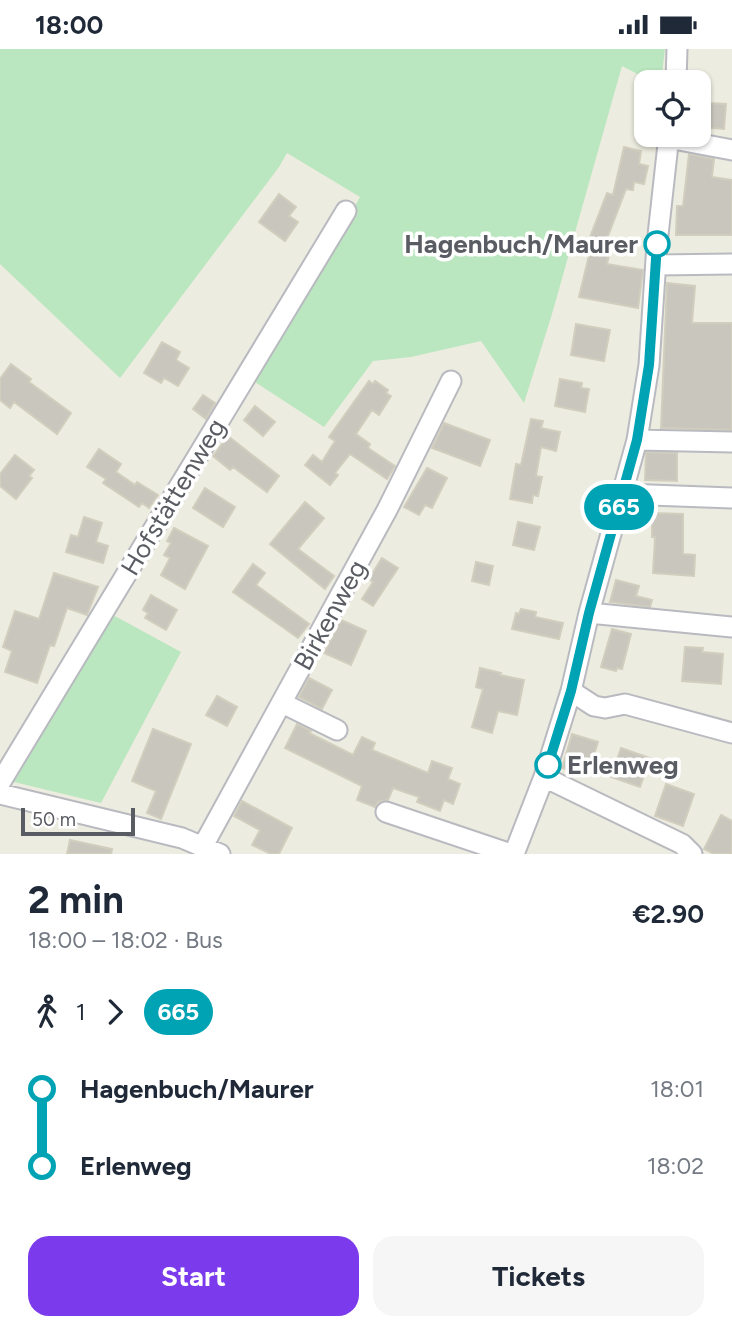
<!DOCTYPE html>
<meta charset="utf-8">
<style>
:root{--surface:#fff;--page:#f6f6f7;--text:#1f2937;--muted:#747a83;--accent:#7c3aed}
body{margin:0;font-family:Figtree,sans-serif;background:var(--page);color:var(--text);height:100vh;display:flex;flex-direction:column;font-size:26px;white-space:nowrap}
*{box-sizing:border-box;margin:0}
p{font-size:23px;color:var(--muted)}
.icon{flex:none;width:38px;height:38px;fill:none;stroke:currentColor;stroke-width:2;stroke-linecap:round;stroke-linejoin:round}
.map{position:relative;height:805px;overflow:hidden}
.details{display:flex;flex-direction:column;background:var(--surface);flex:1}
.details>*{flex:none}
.badge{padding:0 14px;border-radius:23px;font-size:24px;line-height:46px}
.tools{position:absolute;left:634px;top:21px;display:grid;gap:14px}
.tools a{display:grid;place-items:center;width:77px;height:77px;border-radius:14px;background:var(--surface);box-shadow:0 2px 5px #0004;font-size:35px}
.scale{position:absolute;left:21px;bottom:18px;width:114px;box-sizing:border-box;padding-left:7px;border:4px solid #595c62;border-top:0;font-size:19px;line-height:24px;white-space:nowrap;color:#595c62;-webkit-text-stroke:5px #fff;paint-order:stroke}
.map>.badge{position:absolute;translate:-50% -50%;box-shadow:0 0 0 4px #fff}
.legs{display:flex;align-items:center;gap:10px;height:77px;padding:0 28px;font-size:23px}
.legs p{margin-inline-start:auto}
.headline{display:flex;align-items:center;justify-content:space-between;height:119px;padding:0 28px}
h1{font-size:38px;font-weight:700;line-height:52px}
.action{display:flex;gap:14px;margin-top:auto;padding:14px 28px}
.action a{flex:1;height:80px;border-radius:21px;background:var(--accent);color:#fff;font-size:28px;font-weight:700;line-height:80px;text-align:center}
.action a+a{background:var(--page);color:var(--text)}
ul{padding:0 28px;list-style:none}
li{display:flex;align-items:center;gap:24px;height:77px;font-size:26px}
li i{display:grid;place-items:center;width:10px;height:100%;margin:0 9px;background:currentColor}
li i::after{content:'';width:18px;height:18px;margin:-9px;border:5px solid;border-radius:50%;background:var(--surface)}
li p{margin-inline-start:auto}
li:first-child i{background:linear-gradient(#0000 50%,currentColor 0)}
li:last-child i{background:linear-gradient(currentColor 50%,#0000 0)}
.status{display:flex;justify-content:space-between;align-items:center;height:49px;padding:0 35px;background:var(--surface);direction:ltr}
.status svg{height:19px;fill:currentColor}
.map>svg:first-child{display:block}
</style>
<div class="status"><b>18:00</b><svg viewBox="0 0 49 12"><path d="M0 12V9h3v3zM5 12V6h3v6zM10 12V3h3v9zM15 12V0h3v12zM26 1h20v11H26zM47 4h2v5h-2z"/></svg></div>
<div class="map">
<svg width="732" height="805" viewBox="0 0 732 805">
<rect width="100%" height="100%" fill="#edece0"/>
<!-- green -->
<path fill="#bae7bf" d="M0,0H665L661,33H653L622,17L552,265L524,354L481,292L411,308L373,312L324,378L255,333L360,148L287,104L279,118L120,329L0,215Z
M113,566L181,603L101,754L14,733Z"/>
<!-- building -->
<path fill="#c8c6bd" stroke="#d2cebe" stroke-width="2" d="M698,34L710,35L709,54L726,55L724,80L698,78Z
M624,98L641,102L639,115L648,117L644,135L634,133L633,141L626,140L605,195L611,197L607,215L643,221L638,259L579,248L591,198L587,196L607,144L613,146Z
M689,105L714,110L712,128L732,131V186H676L677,157H683Z
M279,145L296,158L289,167L298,173L285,192L259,173Z
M667,234L695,237L692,274H732V381L661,379Z
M576,275L610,281L604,312L571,306Z
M162,293L180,303L176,311L189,319L178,337L164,329L161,334L144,324Z
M11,315L31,330L29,333L71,364L57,385L14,353L10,359L0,351V330Z
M560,330L582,334L581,339L589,340L585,363L555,357Z
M369,332L373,335L375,332L388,341L386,344L391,347L379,366L372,361L356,385L370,395L368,399L395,417L387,430L350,405L335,424L338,426L330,436L305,416L313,406L322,413L335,392L329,388Z
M203,346L215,354L206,370L193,360Z
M255,357L275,373L263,387L244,371Z
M531,370L543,372L541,379L560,383L556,402L541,398L536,427L542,428L538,447L533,446L532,454L510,450L516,415L521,416Z
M444,374L490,391L480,417L432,399Z
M228,387L279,427L267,443L233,418L230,421L213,407Z
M99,400L121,415L116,423L135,436L137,433L158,446L149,459L142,454L139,458L103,434L106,430L87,418Z
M646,403L677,404V432L645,431Z
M15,406L34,421L29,427L32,429L16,450L0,437V425Z
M427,419L447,429L432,459L425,456L419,466L404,458Z
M205,439L235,458L223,478L193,459Z
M305,453L324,469L298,500L334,527L325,540L270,495Z
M652,464L683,465V505L695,506L694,527L653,524L655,488H652Z
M84,468L102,474L96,493L108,497L103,514L66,503L71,486L78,488Z
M518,473L540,478L534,501L513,496Z
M174,479L208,497L185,540L161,526L170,509L164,506L171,494L167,492Z
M382,509L398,519L373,557L362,550L373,533L369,530Z
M476,513L493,517L489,536L472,532Z
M253,515L265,524L256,536L309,575L298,589L233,543Z
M54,524L98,538L87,566L67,559L54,597L50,596L37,634L5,623L12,602L3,598L15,562L39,570Z
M616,531L639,537L636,547L652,551L650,558L610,553Z
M151,546L177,561L166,581L145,569L148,564L143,561Z
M521,560L536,563L535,568L563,574L559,590L512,580L516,564L519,565Z
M341,571L366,582L351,616L324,604Z
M612,580L631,585L622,620L617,619L616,622L601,618Z
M685,598L703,599L702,603L723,605L721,635L682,632Z
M480,619L501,624L500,626L524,631L517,666L498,662L492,684L472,678L483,640L476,638Z
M309,629L332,641L322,660L299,648Z
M217,647L237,658L227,677L206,666Z
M297,675L311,682L309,684L353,706L362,688L375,694L372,701L428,724L432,712L452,719L448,730L460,735L453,755L444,751L440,762L417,753L419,748L393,739L388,751L378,753L375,758L357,751L362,737L285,699Z
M153,680L191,695L161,770L147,764L156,742L132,732Z
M572,685L598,693L587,727L562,719Z
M621,699L650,709L640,738L611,728Z
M666,735L694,745L683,777L655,767Z
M242,752L292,779L279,805H271L252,796L260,781L234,767Z
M721,766L732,772V805H714L704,800Z
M70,791L112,800L111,805H67Z"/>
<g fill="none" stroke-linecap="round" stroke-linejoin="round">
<defs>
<path id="minor" d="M676,33L677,0
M668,89L732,101
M656,216L732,215
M637,391L732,393
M623,445L732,449
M589,564L732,578
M571,642L594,657L605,659L625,655L732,684
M282,654L337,681
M544,728L682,795L692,805
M0,734L346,162
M0,745L182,789L220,805
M386,763L511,805
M203,797L387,461L451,332
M514,805L544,728L571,642L589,564L637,391L649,316L657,195L669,86"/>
</defs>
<!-- minor casing -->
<use href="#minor" stroke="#b8bac0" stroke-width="23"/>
<!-- minor -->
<use href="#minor" stroke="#fff" stroke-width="19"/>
</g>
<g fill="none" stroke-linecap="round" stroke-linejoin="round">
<defs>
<path id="line-1" d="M548,716L571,642L589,564L637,391L649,316L657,195"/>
</defs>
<!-- line-1 casing -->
<use href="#line-1" stroke="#fff" stroke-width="16"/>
<!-- line-1 -->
<use href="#line-1" stroke="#00a3b4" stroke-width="10"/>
</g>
<!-- markers -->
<g fill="#fff" stroke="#00a3b4" stroke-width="3.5">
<circle cx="657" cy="195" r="12"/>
<circle cx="548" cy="716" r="12"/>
</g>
<g text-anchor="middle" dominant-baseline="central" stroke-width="7" stroke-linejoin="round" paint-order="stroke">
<!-- stop labels -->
<g font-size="26" font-weight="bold" fill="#595c62" stroke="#fff" text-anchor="end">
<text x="638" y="195">Hagenbuch/Maurer</text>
<text x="567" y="716" text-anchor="start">Erlenweg</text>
</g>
<!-- street labels -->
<g font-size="26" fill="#595c62" stroke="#fff">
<text transform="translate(173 448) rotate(-59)">Hofstättenweg</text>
<text transform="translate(330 566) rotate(-61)">Birkenweg</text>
</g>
</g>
</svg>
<div class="tools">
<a><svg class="icon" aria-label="locate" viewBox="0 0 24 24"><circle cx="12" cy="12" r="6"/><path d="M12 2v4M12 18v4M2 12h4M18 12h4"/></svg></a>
</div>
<div class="scale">50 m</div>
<b class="badge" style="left:619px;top:458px;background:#00a3b4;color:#fff">665</b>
</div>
<section class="details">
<div class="headline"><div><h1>2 min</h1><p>18:00 – 18:02 · Bus</p></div><b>€2.90</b></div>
<div class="legs"><svg class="icon" aria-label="walk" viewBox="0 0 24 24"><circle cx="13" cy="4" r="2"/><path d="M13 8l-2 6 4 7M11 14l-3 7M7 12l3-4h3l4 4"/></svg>1<svg class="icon" aria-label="forward" viewBox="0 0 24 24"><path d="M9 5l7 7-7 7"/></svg><b class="badge" style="background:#00a3b4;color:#fff">665</b></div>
<ul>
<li><i style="color:#00a3b4"></i><b>Hagenbuch/Maurer</b><p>18:01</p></li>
<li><i style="color:#00a3b4"></i><b>Erlenweg</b><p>18:02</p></li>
</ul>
<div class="action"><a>Start</a><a>Tickets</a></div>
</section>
